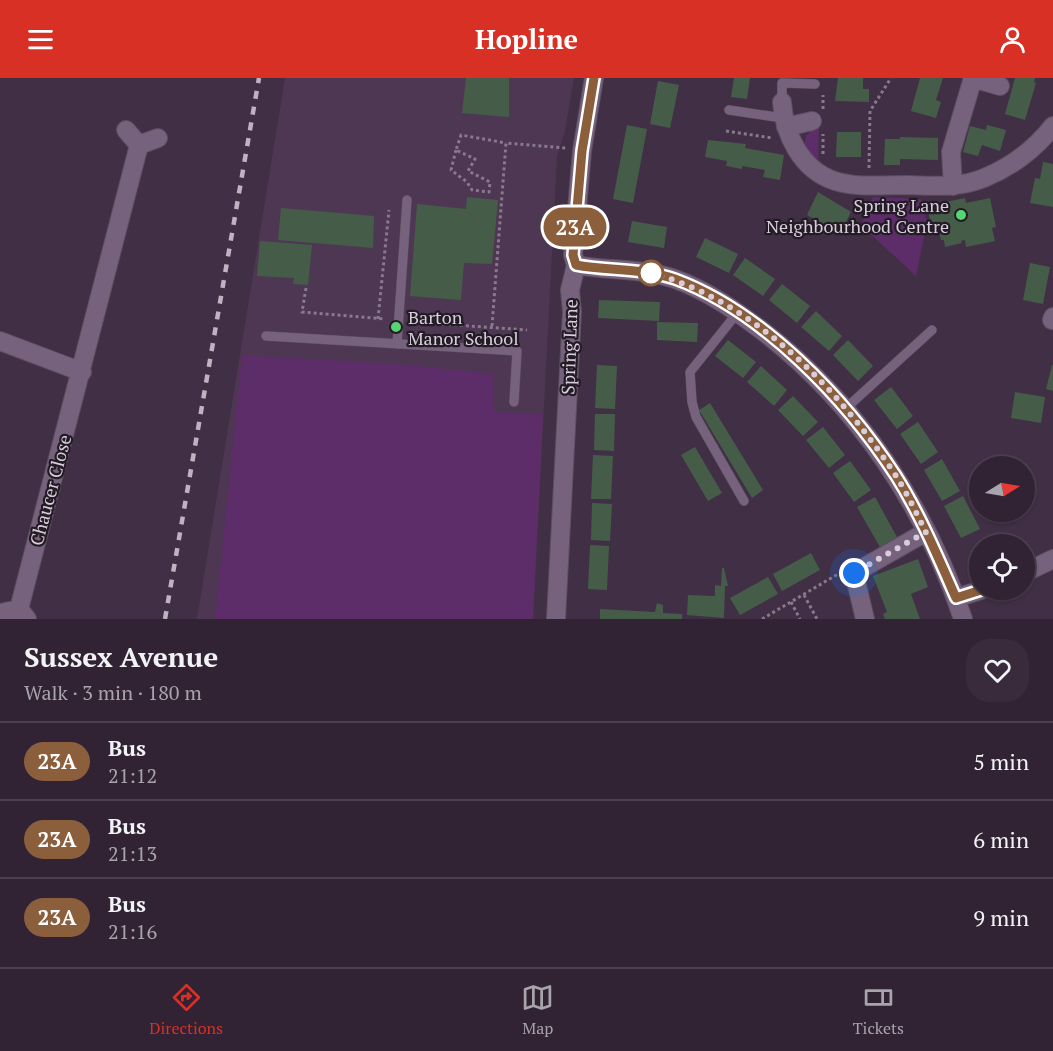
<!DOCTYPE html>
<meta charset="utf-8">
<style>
:root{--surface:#312334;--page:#392b3c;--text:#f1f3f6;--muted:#a8a4ac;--line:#4c404f;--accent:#d93025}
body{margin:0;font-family:"PT Serif",serif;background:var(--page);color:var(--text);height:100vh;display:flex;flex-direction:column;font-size:22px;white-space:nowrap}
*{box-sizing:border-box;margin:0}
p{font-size:20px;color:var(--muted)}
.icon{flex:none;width:33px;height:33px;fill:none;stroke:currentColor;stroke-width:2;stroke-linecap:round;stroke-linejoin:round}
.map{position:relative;height:541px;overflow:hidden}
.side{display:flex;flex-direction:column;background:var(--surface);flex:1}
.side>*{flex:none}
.badge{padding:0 12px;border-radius:20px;font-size:21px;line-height:39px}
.needle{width:39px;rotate:79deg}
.buttons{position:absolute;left:969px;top:378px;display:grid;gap:12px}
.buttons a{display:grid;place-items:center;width:66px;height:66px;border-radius:50%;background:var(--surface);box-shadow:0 2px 4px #0004,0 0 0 2px var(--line);font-size:30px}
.you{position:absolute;width:30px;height:30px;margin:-15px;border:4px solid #fff;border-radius:50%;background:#1a73e8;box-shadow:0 0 0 9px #1a73e833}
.map>.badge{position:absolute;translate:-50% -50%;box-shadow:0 0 0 3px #fff}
.round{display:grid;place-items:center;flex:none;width:63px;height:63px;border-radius:24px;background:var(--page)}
.head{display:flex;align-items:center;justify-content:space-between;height:102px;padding:0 24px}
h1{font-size:28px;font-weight:700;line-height:45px}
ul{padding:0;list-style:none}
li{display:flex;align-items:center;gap:18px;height:78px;padding:0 24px;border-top:2px solid var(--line)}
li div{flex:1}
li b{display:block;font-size:22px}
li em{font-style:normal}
li .badge{min-width:66px;font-weight:700;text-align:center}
header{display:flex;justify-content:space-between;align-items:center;height:78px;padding:0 24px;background:var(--accent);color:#fff;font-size:27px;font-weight:700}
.tabs{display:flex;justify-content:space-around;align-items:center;height:84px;border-top:2px solid var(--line);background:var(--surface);font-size:16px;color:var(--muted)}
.tabs a{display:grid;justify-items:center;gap:3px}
.tabs .on{color:var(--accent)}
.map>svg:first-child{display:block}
</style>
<header><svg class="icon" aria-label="menu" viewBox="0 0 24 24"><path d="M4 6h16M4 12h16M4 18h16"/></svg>Hopline<svg class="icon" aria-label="person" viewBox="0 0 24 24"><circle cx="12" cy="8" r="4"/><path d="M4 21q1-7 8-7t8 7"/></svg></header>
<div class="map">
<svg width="1053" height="541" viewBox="0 0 1053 541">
<rect width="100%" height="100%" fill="#412f46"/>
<!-- built -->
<path fill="#4d3753" d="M285,0H574L565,53L557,78L533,541H197Z"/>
<!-- green -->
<path fill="#5d2d69" d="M813,51H819L818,85L804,70L806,58Z
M873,119L921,121L927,144L916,198L861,147Z
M242,277L408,287L494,296V334L543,336L533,541H215Z"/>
<!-- building -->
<path fill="#455d48" d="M466,0H509V39L462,35Z
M734,0H750L747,21L731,19Z
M838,0H863V11H869V24L835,23Z
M920,0H943L936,22L941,24L936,40L911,33Z
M1015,0H1035L1034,4L1036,5L1025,42L1005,36Z
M658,3L679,7L670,50L650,46Z
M627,47L647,51L633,125L613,121Z
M987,47L1006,52L1000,73L982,67L978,78L963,74L970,48L986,52Z
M837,54H861V79H836Z
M900,59L938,60V82L900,81V87H884L885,61H900Z
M708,62L746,66L745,70L784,77L780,102L763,99L765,92L742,88V91L726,88L727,83L705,79Z
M1043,84L1053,86V129L1030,125L1035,100L1040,101Z
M818,114L851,134L840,156L807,137Z
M467,119L498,122L492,186L464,185L461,222L410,218L417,126L466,131Z
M965,120L966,125L990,120L996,149L992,150L995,163L966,169L965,162L961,163L962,165L945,169L944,162H941L937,145L931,147L927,128Z
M281,130L374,138L373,170L278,162Z
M632,143L667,149L664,170L628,164Z
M705,160L738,176L729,195L696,179Z
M260,163L312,167L308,207L293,206L294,200L257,198Z
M745,180L775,201L763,218L733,197Z
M1030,185L1050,189L1043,226L1023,222Z
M782,206L810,228L797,245L769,222Z
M599,222L660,224L659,243L598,240Z
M816,233L842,258L829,273L801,249Z
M657,244L698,245L697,264L657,262Z
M728,262L756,284L743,300L715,278Z
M848,262L873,288L858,303L833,277Z
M597,287L617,288L615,331L595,330Z
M1052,287H1053V313L1046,311Z
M761,288L787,312L774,328L747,304Z
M891,309L913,338L897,351L874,322Z
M1015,314L1045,319L1041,345L1011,340Z
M793,318L818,344L803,358L778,332Z
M710,325L763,412L752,420L699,332Z
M595,336H615L614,373L594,372Z
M918,344L938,374L921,386L900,356Z
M823,349L845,377L829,390L806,362Z
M695,369L722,415L708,423L681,377Z
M593,377L613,378L611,421H591Z
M942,381L960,413L942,423L924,392Z
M850,383L871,412L854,424L833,395Z
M963,418L980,451L961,460L944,428Z
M875,419L898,461L881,471L857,429Z
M592,425L612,426L610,463L591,462Z
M590,467L609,468L607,512L588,511Z
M811,475L820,492L782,513L773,496Z
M918,481L928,509L911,516L920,541H885L883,536L887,534L873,498Z
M722,490H724L728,508H725L724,540L687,537L688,517L715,518V507L721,508Z
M768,499L778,516L740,537L730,520Z
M657,525L663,527V535L682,536V541H600V531L655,534Z"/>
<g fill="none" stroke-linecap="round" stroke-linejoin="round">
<defs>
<path id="lane" d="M782,24V5L815,6
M729,32L783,40
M738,234L690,294L692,324L696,339L744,423
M266,258L517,273L514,324
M397,266L407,122
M845,331L932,252"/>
<path id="street" d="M972,0L1000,8
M782,24C784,56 801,92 835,103C857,110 884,107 907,107C933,108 960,110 984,100C1011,89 1035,71 1053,48
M786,49L812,43
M126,52L139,67L158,60
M953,108L951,74L973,0
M576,187C608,193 643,190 675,201C708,213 736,233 764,254C858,327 926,429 963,541
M1052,242L1053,239
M0,263L82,294
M1024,495L1053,481
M956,520L981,512
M19,531L139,67
M1,535L19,531L27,541
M556,541L572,234L570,212L576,187L573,177L582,73L594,0
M865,541L854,495L926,454"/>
</defs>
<!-- lane casing -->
<use href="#lane" stroke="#5d4e60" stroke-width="10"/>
<!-- street casing -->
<use href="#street" stroke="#5d4e60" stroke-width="20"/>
<!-- path -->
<path stroke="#88798c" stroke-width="3" stroke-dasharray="3 3" stroke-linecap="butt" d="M823,31V17
M726,53L772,60
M456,72L451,92L467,104L472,112L489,114L490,104L468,93L475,81L456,72L461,57L506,65
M823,76V56
M869,90L870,33L891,0
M306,210L302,234L385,241
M378,241L389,132
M412,244L527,252
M492,248L506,65L566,70
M804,517L817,541
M791,524L800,541
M762,541L838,496"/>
<!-- lane -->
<use href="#lane" stroke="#76627c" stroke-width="9"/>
<!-- street -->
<use href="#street" stroke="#76627c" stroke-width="18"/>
<!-- rail -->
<path stroke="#bfb3c2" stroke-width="4.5" stroke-dasharray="8 8" stroke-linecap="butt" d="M165,541L259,0"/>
</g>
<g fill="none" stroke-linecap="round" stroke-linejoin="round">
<defs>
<path id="line" d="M594,0L582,73L573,177L576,187C608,193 643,190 675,201C762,233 846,321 896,398C920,436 938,479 956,520L981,512"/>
</defs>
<!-- line casing -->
<use href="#line" stroke="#fff" stroke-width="14"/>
<!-- line -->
<use href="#line" stroke="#8b5e3c" stroke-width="9"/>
<!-- walk -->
<path stroke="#d8cddb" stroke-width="6" stroke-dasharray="0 10.8" d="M651,195C753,222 839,311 896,398C907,415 916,435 926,454L854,495"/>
</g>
<!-- markers -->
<g fill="#55d672" stroke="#231b25" stroke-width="2">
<circle cx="961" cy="137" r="6"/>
<circle cx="396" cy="249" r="6"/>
</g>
<circle fill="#fff" stroke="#8b5e3c" stroke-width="3" cx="651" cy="195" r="12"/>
<g text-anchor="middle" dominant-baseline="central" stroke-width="4.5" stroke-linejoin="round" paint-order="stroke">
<!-- poi labels -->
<g font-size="18" fill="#d8cddb" stroke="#231b25" text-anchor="end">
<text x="949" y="127">Spring Lane<tspan x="949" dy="21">Neighbourhood Centre</tspan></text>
<text x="408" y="239" text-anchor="start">Barton<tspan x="408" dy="21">Manor School</tspan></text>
</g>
<!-- street labels -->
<g font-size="18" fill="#d8cddb" stroke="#231b25">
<text transform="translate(569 269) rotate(-88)">Spring Lane</text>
<text transform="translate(50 412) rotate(-75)">Chaucer Close</text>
</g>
</g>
</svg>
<div class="buttons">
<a><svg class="needle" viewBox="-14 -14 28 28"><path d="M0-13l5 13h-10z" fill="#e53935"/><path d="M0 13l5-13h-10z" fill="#a8a4ac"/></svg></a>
<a><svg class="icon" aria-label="locate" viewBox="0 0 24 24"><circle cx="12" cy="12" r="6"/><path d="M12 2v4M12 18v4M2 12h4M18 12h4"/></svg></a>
</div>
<div class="you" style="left:854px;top:495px"></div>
<b class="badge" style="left:575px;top:149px;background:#8b5e3c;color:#fff">23A</b>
</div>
<section class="side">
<div class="head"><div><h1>Sussex Avenue</h1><p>Walk · 3 min · 180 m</p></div><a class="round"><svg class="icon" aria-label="heart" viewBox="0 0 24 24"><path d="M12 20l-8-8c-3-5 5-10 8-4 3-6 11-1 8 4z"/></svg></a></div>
<ul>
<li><span class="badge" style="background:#8b5e3c;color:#fff">23A</span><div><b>Bus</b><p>21:12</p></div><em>5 min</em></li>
<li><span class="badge" style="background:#8b5e3c;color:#fff">23A</span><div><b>Bus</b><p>21:13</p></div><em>6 min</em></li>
<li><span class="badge" style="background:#8b5e3c;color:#fff">23A</span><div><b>Bus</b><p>21:16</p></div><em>9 min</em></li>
</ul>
</section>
<nav class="tabs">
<a class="on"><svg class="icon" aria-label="directions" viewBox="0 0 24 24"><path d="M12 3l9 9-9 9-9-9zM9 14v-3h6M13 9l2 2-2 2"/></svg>Directions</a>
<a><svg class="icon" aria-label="map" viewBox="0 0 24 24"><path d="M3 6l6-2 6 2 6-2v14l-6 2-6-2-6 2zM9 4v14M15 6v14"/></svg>Map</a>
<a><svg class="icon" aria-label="tickets" viewBox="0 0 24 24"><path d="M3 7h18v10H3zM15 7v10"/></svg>Tickets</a>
</nav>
